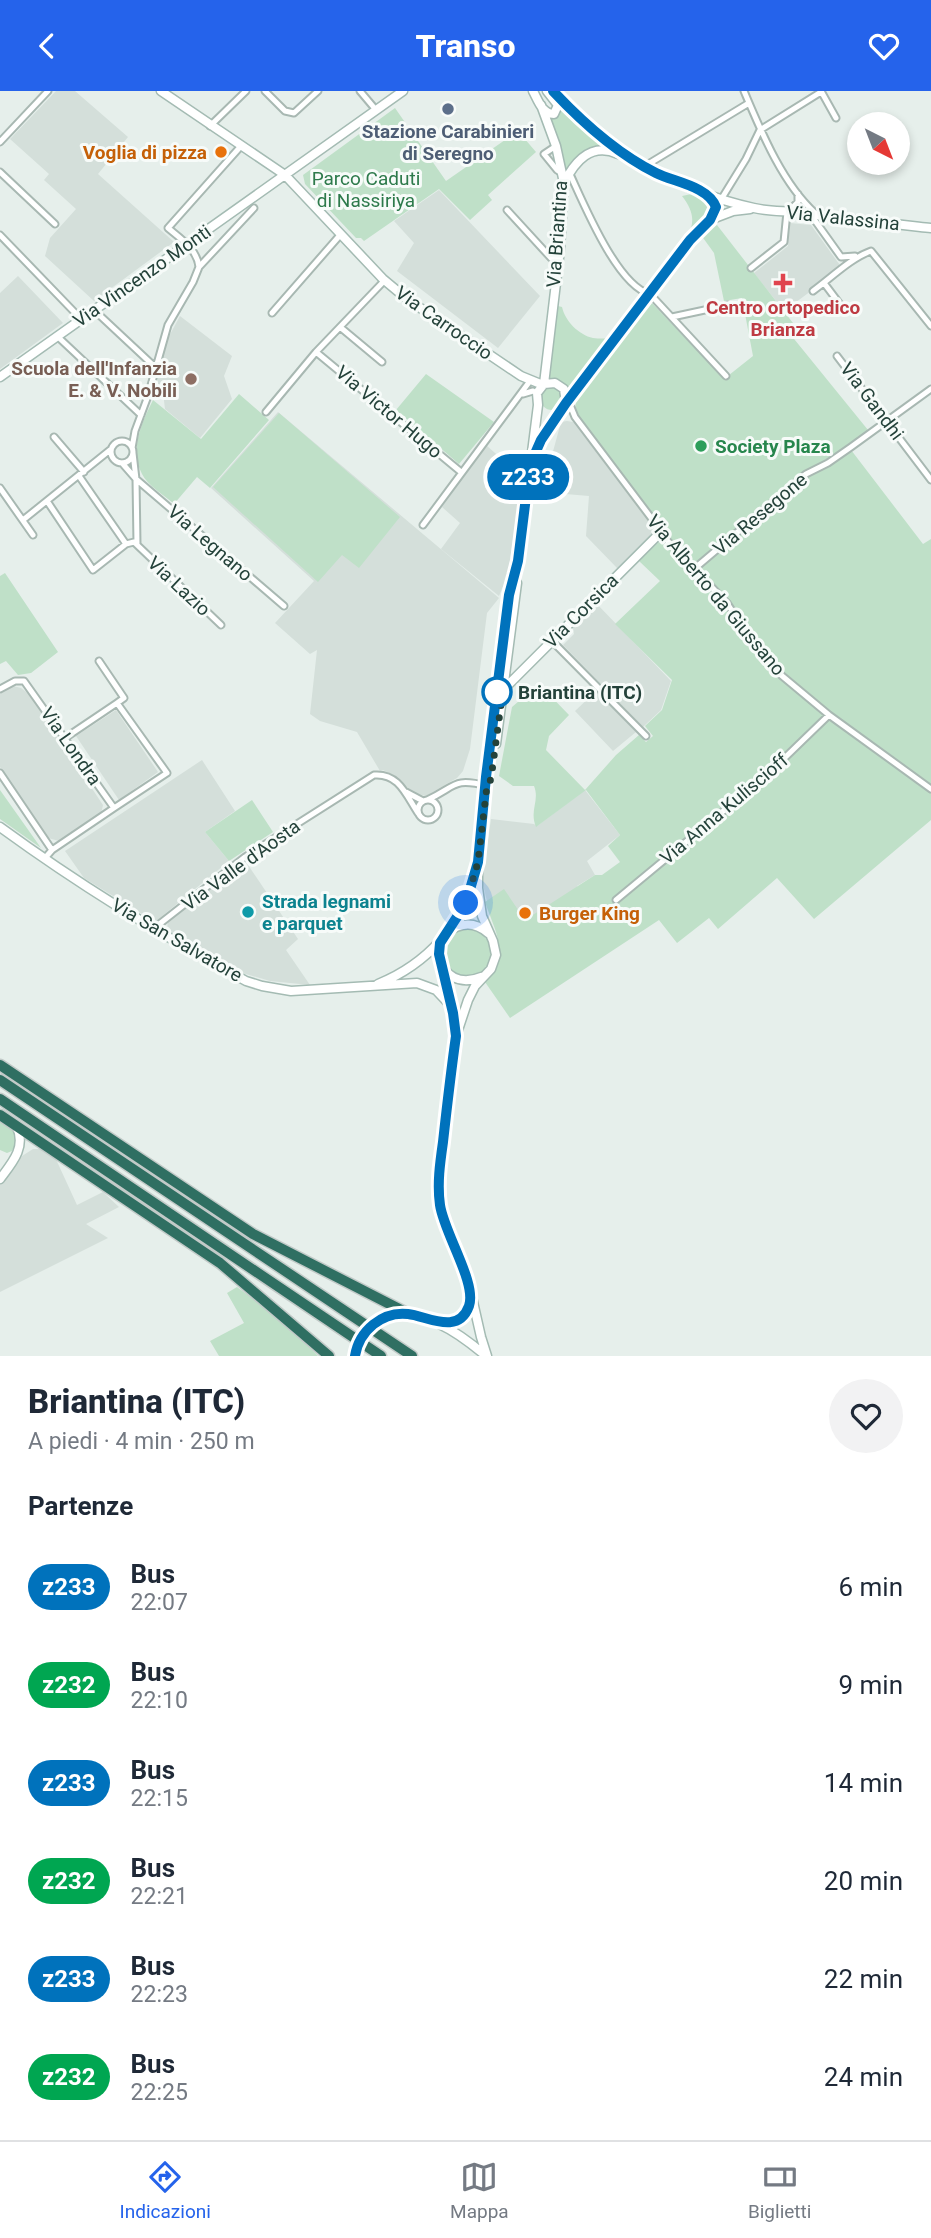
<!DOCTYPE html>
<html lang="it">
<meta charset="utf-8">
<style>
:root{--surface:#fff;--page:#f2f2f3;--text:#1f2937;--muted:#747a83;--line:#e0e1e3;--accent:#2563eb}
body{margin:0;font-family:Roboto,sans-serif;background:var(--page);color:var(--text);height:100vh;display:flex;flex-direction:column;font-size:26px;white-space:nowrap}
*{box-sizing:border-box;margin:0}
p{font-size:23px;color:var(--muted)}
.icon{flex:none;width:38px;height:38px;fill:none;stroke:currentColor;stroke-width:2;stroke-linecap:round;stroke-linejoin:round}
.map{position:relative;height:1265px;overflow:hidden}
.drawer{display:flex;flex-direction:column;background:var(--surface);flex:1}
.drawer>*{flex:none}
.badge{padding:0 14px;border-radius:23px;font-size:24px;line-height:46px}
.needle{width:46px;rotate:138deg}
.controls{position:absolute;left:847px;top:21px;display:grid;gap:14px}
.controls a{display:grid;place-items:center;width:63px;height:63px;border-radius:50%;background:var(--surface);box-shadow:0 4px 10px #0003;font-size:35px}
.you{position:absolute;width:35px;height:35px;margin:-18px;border:5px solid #fff;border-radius:50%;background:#1a73e8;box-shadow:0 0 0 10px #1a73e833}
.map>.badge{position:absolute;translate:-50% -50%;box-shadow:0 0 0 4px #fff}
h2{padding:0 28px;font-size:26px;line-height:63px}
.round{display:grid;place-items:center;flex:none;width:74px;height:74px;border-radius:37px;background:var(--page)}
.summary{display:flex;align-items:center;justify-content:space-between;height:119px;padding:0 28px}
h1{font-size:33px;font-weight:800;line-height:52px}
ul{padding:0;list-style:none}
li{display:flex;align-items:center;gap:21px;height:98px;padding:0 28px}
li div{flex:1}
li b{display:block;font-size:26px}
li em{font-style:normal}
li .badge{min-width:77px;font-weight:700;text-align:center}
header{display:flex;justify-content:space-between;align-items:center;height:91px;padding:0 28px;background:var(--accent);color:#fff;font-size:32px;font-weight:800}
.tab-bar{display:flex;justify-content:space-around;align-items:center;height:98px;border-top:2px solid var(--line);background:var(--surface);font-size:19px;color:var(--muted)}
.tab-bar a{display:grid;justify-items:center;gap:4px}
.tab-bar .active{color:var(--accent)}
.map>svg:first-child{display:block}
</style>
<header><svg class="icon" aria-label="back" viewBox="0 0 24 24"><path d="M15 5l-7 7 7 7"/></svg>Transo<svg class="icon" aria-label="heart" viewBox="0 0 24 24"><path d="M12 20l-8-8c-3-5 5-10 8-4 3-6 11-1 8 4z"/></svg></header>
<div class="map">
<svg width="931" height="1265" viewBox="0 0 931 1265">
<rect width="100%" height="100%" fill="#e6efeb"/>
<!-- built -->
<path fill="#d4dfda" d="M56,0H75L128,46L98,83L174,151L94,210L45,165L50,147L76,118L44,89L49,83L10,48Z
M439,99L540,205L498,257L397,180L414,152L394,130Z
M790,132L811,134L842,177L784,220L754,182L788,155Z
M18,185L63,232L0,278V202Z
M180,225L232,265L224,285L232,308L200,347L165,318L163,301L157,291L167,249Z
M278,321L499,507L487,522L470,658L463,680L457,687L426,705L411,702L395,685L383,679L380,680L357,641L320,630L310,623L317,559L310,563L275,532L314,490L211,397Z
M567,330L573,331L655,438L654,443L618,478L586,445L589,405L542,401L561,331Z
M486,354L522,386L508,483L499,505L441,458L460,432L442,416Z
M596,512L671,590L661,619L643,636L563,554L574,543L573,537Z
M13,595L21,597L29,603L103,714L101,723L59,750L48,747L0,676V603Z
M596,600L636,641L613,660L575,620Z
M116,619L158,681L119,709L76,645Z
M202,669L235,720L205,741L229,770L155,831L84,787L65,760Z
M585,699L620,744L587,770L595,784L577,795L580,818L530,858L490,822L482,790L491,728L534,733L537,735Z
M246,771L298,848L286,859L310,894L270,890L239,881L167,839L168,829Z
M33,1058H42L54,1064L77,1114L103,1101L119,1116L86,1133L108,1147L0,1201V1094L22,1065Z"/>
<!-- green -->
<path fill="#bfe0c8" d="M561,13C579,29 586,44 608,56C588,58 572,64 565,85L548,26L558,24Z
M395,17L446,90L518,40L536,61L488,104L492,109L470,129L439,98L364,150L361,147H356L305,93L303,84Z
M696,102L708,107L713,116L710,125L688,145C696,129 692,118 682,105Z
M717,134L793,232L786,238L868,339L848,355L923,453L931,448V729L814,828L777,787L718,838L709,827L677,852L659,829L510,927L485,891C509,858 497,846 485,811L504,798L525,829L595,784H602L620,771L608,755L620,744L586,699L536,736C529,719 540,710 534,695H513L499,685L512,616L539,593L569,624L549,645L546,659L585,699L616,664L639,644L646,651L653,645L645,635L662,619L672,589L615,533L660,490L639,470L663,447L662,437L575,320L576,308L651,211L724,288L753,265L742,207L724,210L714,162L701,144Z
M558,215L562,216C565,230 579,244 593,247C599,248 605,247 610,248L570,301C564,290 559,288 546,288Z
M426,283L494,331L459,373L396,319Z
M540 307a12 12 0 1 1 24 0a12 12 0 1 1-24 0Z
M239,303L269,329L210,397L197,386L174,413C164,404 147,394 142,383C129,359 142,331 153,309L201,348Z
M279,322L400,426L359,477L342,464L318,491L213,396Z
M5,482L58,561L31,582L18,584L6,570L0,573V485Z
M0,699L41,757L0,728Z
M252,709L273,741L229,770L205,741Z
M443 862a24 24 0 1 1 48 0a24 24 0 1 1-48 0Z
M0,1029L13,1040L17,1049L12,1060L7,1062L0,1059Z
M237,1196L290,1235L318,1265H219L210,1250L244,1232L227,1202Z"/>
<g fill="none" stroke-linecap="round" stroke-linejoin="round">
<defs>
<path id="street" d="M265,0L285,20L294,22L318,0
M360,0L376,19
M744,0C761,40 782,92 815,122
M821,0L836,27
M210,35L246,0
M0,51L48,0
M556,55L544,63L557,79L562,82
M645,75L749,12
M0,81L55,133
M569,81C583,111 617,195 650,203L726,285
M722,107L746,68L760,39L821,1
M507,119L551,167L559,169
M789,120L798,111V103
M811,124L841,166L855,165
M0,144L81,228
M199,176C197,158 181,148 168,137L241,55
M751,177L784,151L787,121
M824,192L845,220
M813,200C831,187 851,167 871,160L931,235
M94,219L155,276
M272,222L341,143
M672,226L728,214
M340,236L382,271
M57,245L141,324
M316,261L461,381
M837,265L931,389
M523,303L533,300
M568,309L575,326L658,436L660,442L727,512L745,540L781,584L829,624L931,698
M266,321L316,261L385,189
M54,346L84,381
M111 361a11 11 0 1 1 22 0a11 11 0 1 1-22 0Z
M132,357L135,340L148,305L168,234L193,191L199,176L254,117
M133,362L136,388L137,453
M122,372L136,388L284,515
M79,385L126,453
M0,397L33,444
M47,410L93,479L126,453L134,451L221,534
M23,429L110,359
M423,434L530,290
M694,478L806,383L828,372L851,356L931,298
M552,550L646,645
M99,570L124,607L117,612
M0,598L15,590H24L114,717L52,759L45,767
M65,647L117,612L167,682L114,717
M0,682L52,759
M406,701L423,710
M418 719a10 10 0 1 1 20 0a10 10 0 1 1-20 0Z
M427,709C456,696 452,686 487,695
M616,809L768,683L829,624
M153,838L245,766L374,684C399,682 406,704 418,722"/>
<path id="secondary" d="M161,0L285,84L383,188L407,208L521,285L543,294
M533,0C538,9 542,23 554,23L558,14L547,0
M553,0C607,59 676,100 754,117C767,120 780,120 792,121C838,127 885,132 931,137
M541,14L556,55L564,92L560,158L544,293
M564,92C575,70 591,51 618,63
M712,128L733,120L750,118
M0,286L403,0
M534,364L541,349L566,312L690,149L710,129L716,116L709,105
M518,472L538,314L537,302L544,293L555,292L564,298L566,312
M503,599L660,442
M496,653L517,492
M0,736C78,793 161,844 246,890L262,895L291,900L417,892L436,899L451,915
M449,838L466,812L474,783
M443,879L455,942
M481,886C437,904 423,841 463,834C473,832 481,836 488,842
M378,893C403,883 423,869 441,849
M0,1088C12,1072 26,1057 17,1036
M384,1226C422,1216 458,1241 486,1265
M440,1232C459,1232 467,1222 471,1205
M487,1265L481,1246L471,1202L444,1133L439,1102V1084L456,945L468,909L475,895L491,878L496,864L493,850L482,825L478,797V771L487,695L486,686L509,504L512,484L518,469"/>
<path id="highway" d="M0,974L253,1143L409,1223
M0,989L412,1265
M0,1008L381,1265
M0,1024L220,1172L329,1265"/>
</defs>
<!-- street casing -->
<use href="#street" stroke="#a8b8b2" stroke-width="9"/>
<!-- secondary casing -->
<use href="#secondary" stroke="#a4bbb3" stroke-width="11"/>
<!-- highway casing -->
<use href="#highway" stroke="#c2cac8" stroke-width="13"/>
<!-- street -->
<use href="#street" stroke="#fff" stroke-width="5"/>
<!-- secondary -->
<use href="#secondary" stroke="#fff" stroke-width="8"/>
<!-- highway -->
<use href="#highway" stroke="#2f6f62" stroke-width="10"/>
<defs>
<path id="secondary-bridge" d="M355,1265C358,1247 368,1235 384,1226"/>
</defs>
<!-- secondary-bridge casing -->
<use href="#secondary-bridge" stroke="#a4bbb3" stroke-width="11" stroke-linecap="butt"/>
<!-- secondary-bridge -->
<use href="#secondary-bridge" stroke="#fff" stroke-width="8"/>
</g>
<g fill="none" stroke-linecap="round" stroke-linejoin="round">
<defs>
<path id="line" d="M355,1265C359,1240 382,1220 408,1223C427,1225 458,1245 469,1215C477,1192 444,1142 440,1114C437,1093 440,1072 443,1051C447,1015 451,980 456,945L453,922L439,863L440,852L466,812L478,771L486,686L509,504L518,470L530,374L541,349L566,312L690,149L710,129L716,116C708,95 674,91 656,82C616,62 583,32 553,0"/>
</defs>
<!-- line casing -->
<use href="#line" stroke="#fff" stroke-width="16"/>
<!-- line -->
<use href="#line" stroke="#0072bc" stroke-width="10"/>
<!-- walk -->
<path stroke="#24423a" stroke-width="7" stroke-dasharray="0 12.6" d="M466,812L478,771L487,695L491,688L503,599L497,601"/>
</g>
<!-- markers -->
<circle fill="#5c6f8a" stroke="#f7fbf9" stroke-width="2.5" cx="448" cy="18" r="7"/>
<g fill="#e8710a" stroke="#f7fbf9" stroke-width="2.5">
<circle cx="221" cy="61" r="7"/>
<circle cx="525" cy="822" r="7"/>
</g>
<path fill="#e0444e" stroke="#f7fbf9" stroke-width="2.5" d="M779.5 181.5h7v7h7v7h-7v7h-7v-7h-7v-7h7z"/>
<circle fill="#8d6e63" stroke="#f7fbf9" stroke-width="2.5" cx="191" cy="288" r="7"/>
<circle fill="#2e9e5b" stroke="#f7fbf9" stroke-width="2.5" cx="701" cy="355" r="7"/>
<circle fill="#fff" stroke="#0072bc" stroke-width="3.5" cx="497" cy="601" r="14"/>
<circle fill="#0f9aa8" stroke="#f7fbf9" stroke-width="2.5" cx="248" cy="821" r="7"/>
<g text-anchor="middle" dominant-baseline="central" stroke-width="6" stroke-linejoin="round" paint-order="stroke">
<!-- service labels -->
<g font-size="19" font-weight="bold" fill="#4e5e75" stroke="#f7fbf9">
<text x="448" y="40">Stazione Carabinieri<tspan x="448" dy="22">di Seregno</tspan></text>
</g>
<!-- food labels -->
<g font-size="19" font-weight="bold" fill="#c56008" stroke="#f7fbf9" text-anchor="end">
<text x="207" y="61">Voglia di pizza</text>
<text x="539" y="822" text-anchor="start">Burger King</text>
</g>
<!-- park labels -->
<g font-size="19" fill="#2d7a4b" stroke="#f7fbf9">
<text x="366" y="87">Parco Caduti<tspan x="366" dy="22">di Nassiriya</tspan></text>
</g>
<!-- street labels -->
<g font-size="19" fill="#24423a" stroke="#f7fbf9">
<text transform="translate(843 127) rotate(6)">Via Valassina</text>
<text transform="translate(557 143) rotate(-86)">Via Briantina</text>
<text transform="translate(142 185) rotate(-35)">Via Vincenzo Monti</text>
<text transform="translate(444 232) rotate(35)">Via Carroccio</text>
<text transform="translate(872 310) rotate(53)">Via Gandhi</text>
<text transform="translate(389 321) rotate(40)">Via Victor Hugo</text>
<text transform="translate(760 423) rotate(-40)">Via Resegone</text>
<text transform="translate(210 452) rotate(41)">Via Legnano</text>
<text transform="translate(179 495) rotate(43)">Via Lazio</text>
<text transform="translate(716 504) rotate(50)">Via Alberto da Giussano</text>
<text transform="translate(581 520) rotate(-45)">Via Corsica</text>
<text transform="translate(71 655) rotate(55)">Via Londra</text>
<text transform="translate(724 718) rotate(-40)">Via Anna Kuliscioff</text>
<text transform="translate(241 774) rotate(-36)">Via Valle d'Aosta</text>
<text transform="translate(177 849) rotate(30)">Via San Salvatore</text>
</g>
<!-- health labels -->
<g font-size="19" font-weight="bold" fill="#be3a42" stroke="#f7fbf9">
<text x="783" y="216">Centro ortopedico<tspan x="783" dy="22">Brianza</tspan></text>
</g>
<!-- education labels -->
<g font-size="19" font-weight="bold" fill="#785e54" stroke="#f7fbf9" text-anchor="end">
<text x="177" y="277">Scuola dell'Infanzia<tspan x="177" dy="22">E. &amp; V. Nobili</tspan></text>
</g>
<!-- leisure labels -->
<g font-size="19" font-weight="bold" fill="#27864d" stroke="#f7fbf9" text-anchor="start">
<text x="715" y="355">Society Plaza</text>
</g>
<!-- stop labels -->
<g font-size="19" font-weight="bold" fill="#24423a" stroke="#f7fbf9" text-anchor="start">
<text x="518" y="601">Briantina (ITC)</text>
</g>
<!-- culture labels -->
<g font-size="19" font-weight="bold" fill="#0d838f" stroke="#f7fbf9" text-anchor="start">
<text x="262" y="810">Strada legnami<tspan x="262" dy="22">e parquet</tspan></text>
</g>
</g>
</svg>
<div class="controls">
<a><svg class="needle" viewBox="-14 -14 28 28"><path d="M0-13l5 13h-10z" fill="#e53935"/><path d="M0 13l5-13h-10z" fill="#747a83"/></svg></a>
</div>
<div class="you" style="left:466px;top:812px"></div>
<b class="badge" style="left:528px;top:386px;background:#0072bc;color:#fff">z233</b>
</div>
<section class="drawer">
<div class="summary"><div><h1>Briantina (ITC)</h1><p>A piedi · 4 min · 250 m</p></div><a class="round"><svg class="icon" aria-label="heart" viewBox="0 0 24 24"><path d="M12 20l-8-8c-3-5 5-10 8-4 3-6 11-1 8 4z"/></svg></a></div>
<h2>Partenze</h2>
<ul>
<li><span class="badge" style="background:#0072bc;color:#fff">z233</span><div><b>Bus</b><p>22:07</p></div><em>6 min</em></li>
<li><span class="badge" style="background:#00a651;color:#fff">z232</span><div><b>Bus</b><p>22:10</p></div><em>9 min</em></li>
<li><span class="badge" style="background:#0072bc;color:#fff">z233</span><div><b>Bus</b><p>22:15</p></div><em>14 min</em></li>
<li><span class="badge" style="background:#00a651;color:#fff">z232</span><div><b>Bus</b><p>22:21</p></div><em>20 min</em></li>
<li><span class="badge" style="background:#0072bc;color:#fff">z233</span><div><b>Bus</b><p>22:23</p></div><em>22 min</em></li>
<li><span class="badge" style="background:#00a651;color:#fff">z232</span><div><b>Bus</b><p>22:25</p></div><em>24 min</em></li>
</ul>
</section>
<nav class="tab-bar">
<a class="active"><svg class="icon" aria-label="directions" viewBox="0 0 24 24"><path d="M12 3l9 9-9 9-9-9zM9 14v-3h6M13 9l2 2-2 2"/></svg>Indicazioni</a>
<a><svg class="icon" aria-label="map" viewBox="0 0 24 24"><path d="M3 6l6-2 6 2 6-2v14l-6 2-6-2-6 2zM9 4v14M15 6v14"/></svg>Mappa</a>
<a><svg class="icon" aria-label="tickets" viewBox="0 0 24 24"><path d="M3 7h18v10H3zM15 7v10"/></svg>Biglietti</a>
</nav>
